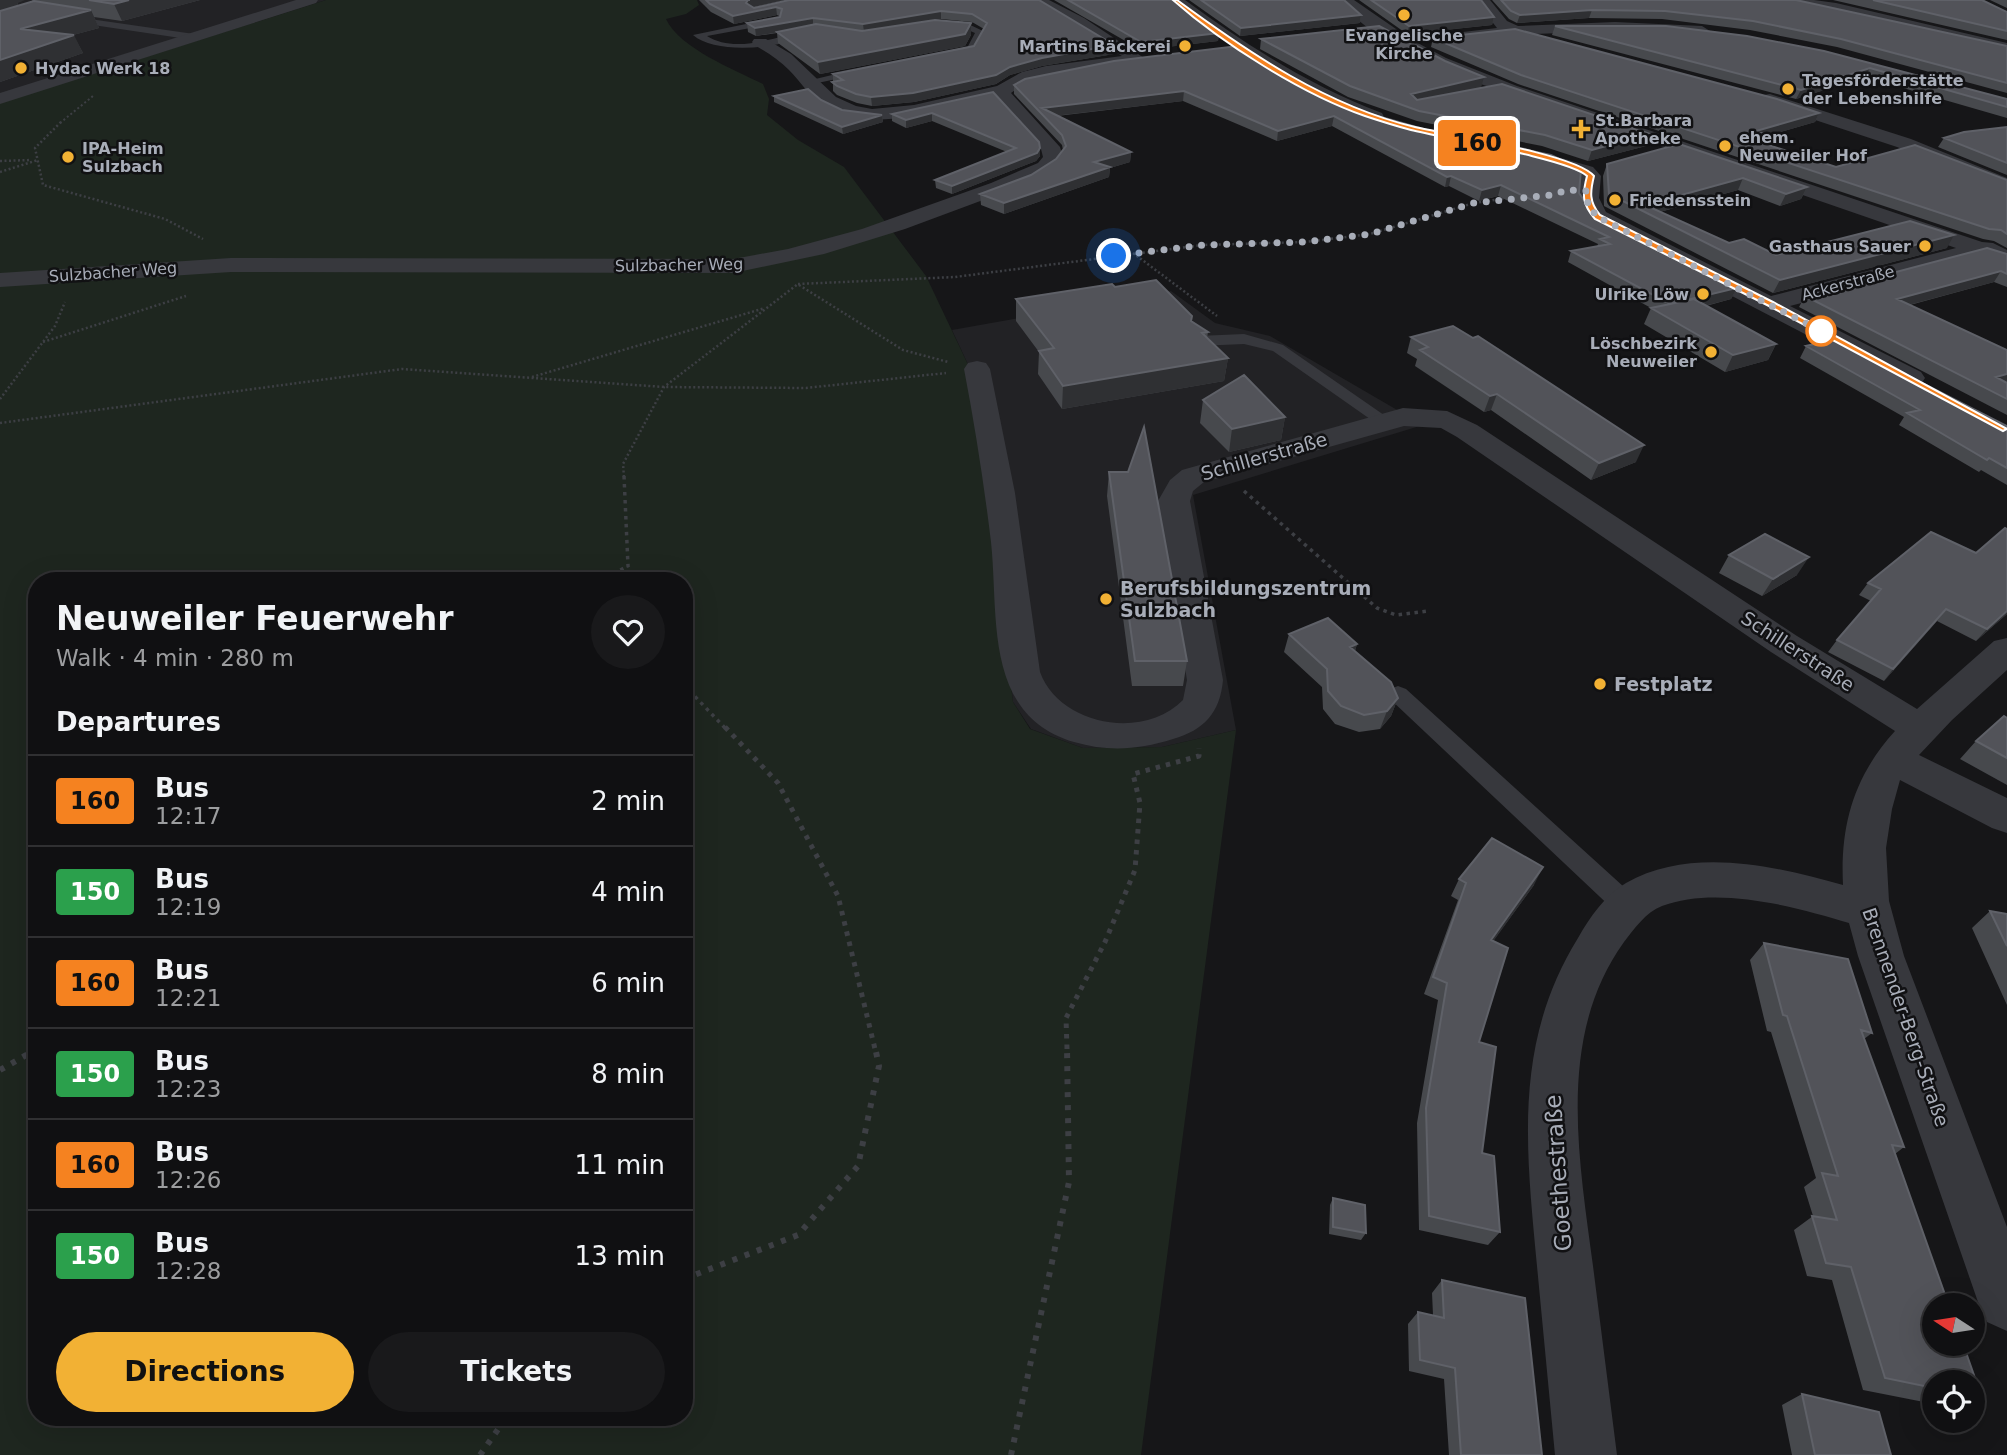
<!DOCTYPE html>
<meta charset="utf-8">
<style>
:root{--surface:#101012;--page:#19191b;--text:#f1f3f6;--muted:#9c9d9f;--line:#303032;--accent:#f2b134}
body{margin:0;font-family:"DejaVu Sans",sans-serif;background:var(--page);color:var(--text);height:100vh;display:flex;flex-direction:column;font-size:26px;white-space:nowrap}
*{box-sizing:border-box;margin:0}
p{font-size:23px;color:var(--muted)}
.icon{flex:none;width:38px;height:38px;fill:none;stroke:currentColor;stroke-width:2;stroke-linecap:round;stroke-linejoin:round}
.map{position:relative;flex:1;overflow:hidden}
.details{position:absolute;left:28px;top:572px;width:665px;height:854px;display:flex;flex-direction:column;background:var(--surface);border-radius:28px;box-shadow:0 7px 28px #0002,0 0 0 2px var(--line)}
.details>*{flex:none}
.badge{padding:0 14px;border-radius:5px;font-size:24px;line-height:46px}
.needle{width:46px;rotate:282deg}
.buttons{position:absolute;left:1922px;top:1293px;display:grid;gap:14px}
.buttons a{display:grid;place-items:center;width:63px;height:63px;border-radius:50%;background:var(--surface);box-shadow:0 7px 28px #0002,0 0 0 2px var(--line);font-size:35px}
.you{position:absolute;width:35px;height:35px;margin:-18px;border:5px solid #fff;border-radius:50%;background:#1a73e8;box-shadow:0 0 0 10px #1a73e833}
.map>.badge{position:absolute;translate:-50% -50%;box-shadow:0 0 0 4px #fff}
h2{padding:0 28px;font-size:26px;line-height:63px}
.round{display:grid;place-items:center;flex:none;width:74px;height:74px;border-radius:37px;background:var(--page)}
.summary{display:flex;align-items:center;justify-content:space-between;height:119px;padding:0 28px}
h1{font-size:33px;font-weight:700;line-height:52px}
.primary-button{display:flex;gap:14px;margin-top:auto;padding:14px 28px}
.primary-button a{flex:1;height:80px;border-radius:42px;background:var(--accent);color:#111;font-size:28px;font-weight:700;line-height:80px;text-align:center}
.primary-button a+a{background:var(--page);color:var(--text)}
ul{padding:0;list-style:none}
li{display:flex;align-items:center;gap:21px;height:91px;padding:0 28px;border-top:2px solid var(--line)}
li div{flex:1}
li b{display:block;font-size:26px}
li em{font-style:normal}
li .badge{min-width:77px;font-weight:700;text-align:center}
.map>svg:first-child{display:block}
</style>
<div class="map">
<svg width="2007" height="1455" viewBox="0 0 2007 1455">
<rect width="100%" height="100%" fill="#161618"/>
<!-- built -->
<path fill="#222225" d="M0,0H326L0,103Z
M1171,291L1215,323L1270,336L1423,425L1193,495L1236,730L1162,747L1083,748L1031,729L1013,702L972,373L952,330Z"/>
<!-- green -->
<path fill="#1e261f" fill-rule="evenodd" d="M326,0H697L699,5L686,14L666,19C679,48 735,70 763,84L769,99L767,115L798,140L844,167L926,276L972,373L1013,702L1030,729L1083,748L1162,747L1236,730L1141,1455H0V103ZM37,581H684V1418H37Z"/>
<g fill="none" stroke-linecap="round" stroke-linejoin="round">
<!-- path-far4 -->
<path stroke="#3d3f44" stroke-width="2" stroke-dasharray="2 2.5" stroke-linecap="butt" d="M60,123L93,96"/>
<!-- path-far3 -->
<path stroke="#3d3f44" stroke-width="2.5" stroke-dasharray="2 2.5" stroke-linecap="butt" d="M61,122L35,148L43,185L165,219L203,239
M0,161L31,160
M0,172L38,160
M1133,253L1217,316
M798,284L955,277L1203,245L1305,242L1370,234L1474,203L1507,198
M799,285L903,350L948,362
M43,342L186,296
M532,377L765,308
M0,399L55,326L65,302
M0,423L402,369L664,387L806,388L946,373
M624,477L623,464L664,387L798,284"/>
<!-- path-far2 -->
<path stroke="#3d3f44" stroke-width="3.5" stroke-dasharray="3.5 4.5" stroke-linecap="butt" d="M624,476L628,566L635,581
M1244,491L1377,608L1396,615L1428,611
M599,581L628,566
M684,685L726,729"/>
<!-- path-far1 -->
<path stroke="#3d3f44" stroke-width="5" stroke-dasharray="4.5 6" stroke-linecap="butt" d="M725,727L778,783L838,896L875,1049
M1067,1049L1066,1018L1105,942L1135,870L1140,803L1133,774L1199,756V748"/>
<!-- path -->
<path stroke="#3d3f44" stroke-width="6" stroke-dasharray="5 8" stroke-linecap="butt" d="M0,1070L37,1049
M684,1279L798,1235L858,1166L879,1066L875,1047
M480,1455L506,1418
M1011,1455L1069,1182L1067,1047"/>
<!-- lane -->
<path fill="#37383d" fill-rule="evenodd" d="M69,16L194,34L199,37L194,40L66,21L64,19Z
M775,18L778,19V23L707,36C735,54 777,37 806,30L811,33C786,48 717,56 693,35Z
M962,21L985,32L976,50L943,57V53L967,48L975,33L961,27L943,28L938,25Z
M861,68L866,71L865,73L808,85L803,82Z
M1244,334L1283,345L1394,422L1386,427L1380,426L1273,351L1244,344L1198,346L1190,341L1198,336Z
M1398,686L1406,689L1635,897L1639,905L1635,913L1626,916L1617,913L1390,699L1387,694L1390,689Z"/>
<!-- street -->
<path fill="#37383d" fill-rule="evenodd" d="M296,0H318L316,3L0,104V93Z
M1031,0H1049L1084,18L1147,60L1139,65C1099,66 1044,68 1011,93L1060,147L1063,157L1052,171L1029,183L905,229L824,254L733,273L231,272L0,287V273L231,258L733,259L788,249L862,229L991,183L1038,163L1043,157L1041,149L994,97C937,105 878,139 823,104C809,96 800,81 789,70C779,60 767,52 754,45L752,42L754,39H766L791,54L836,97L856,106L872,109L914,105L997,86L1022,72L1046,66L1122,56Z
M1168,0H1185C1247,45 1309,86 1382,113L1384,117L1375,123L1368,121L1315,98L1265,70Z
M1338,0H1354L1412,40L1446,58L1517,86L1982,242L1993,243L2007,250V265L1980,256L1790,306L1921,372L1925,378L1921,384L1911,386L1901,384L1590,222L1578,202L1579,175L1515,157L1512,153L1515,149L1522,147L1593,167L1601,176L1599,198L1606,212L1771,296L1956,248L1469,80C1424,61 1369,38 1338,0Z
M1475,0H1490L1507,21L1518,26L1615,22L1702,26L1710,31L1702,36L1615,31L1534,34L1536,37L1534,40L1528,42L1513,36L1469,40L1463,38L1461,35L1463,32L1497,28Z
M1779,0H1814L1836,3L2007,43V53L1836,13L1786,4Z
M1770,94L1911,139L2007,178V191L1897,147L1764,103L1761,99L1764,95Z
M977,361L986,363L990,369L1015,493L1040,672C1059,725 1143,741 1183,700L1187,680L1158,501L1170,480L1182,470L1403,408L1447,411L1477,425L1797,636L1917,709L1994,641L2007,638V670L1952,720L1919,755L2007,798V833L1992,828L1900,780L1892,809L1886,848L1889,901L1904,956L2007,1227V1331L1987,1322L1978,1302L1858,956L1849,923C1796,907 1717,885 1662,906C1646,912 1634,929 1624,942C1556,1036 1579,1159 1593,1266C1601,1329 1609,1392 1617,1455H1555C1549,1392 1543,1329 1537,1266C1526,1148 1513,1043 1578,938C1590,917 1605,895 1626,883C1691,846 1776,866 1843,885C1840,825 1854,776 1895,731L1771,652L1457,437L1441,428L1404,426L1204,482L1193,491L1190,501L1223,680C1220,713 1204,730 1173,739C1138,750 1108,752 1074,742C983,715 999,617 991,542C984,484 975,426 964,369L968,363Z"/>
</g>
<!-- wall -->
<path fill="#47494d" d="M0,0L18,3L17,6L33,2L32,0H200L122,21L94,17L99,28L73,35L83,53L0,82Z
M699,0H784L752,8H754L1039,0L1114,54L1042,66L1010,75L996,84L914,102L872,106L857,103L837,95L833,91V74L974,46L984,29L972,22L941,19L933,20L971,35L965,46L820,74L778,43L777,33L756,36L748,32L747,23L781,17L777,15L734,24L711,12Z
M1054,0H1175L1219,33L1218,41L1141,50Z
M1189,0H1344L1361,15L1360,23L1240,36Z
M1359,0H1481L1494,17L1492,25L1407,34Z
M1492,0H1796L2007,46V93L1837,47L1750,30L1662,19L1589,18L1517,23L1509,19Z
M1833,0H1982L2007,12V40Z
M1990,0H2007V8Z
M1555,26L1747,36L2007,99V118L1865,77L1796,99L1552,35Z
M1433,38L1819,113L1815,122L1763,137L1761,143L1836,167L2007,180V248L1994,241L1983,239L1518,84L1431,47Z
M1261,39L1481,88L1646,146L1588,161L1542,146L1417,121L1348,97L1260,49Z
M1014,85L1310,88L1360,111L1579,193L1593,214L1737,288L1731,299L1706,306L1776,344L1768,360L1725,372L1644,324L1651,308L1568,262L1571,251L1597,247L1598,244L1498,196L1479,201L1449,186L1445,187L1332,126L1277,141L1183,101L1057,116L1131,152L1130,162L1110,168L1109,177L1004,214L981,205L980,194L1031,175L1056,159L1063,150L1062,145L1014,94Z
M993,92L1040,156L1036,161L952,194L936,188L935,180L1007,152L932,121L906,128L892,121V114Z
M774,96L821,100L842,110L882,115L883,122L843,134L774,102Z
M2007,127V175L1938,147L1944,138Z
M1679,144L1807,187L1801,199L1780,206L1738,190L1660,212L1729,243L1776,255L1947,248L1773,293L1604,206L1603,176L1607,164Z
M2007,254V287L1994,282L1910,305L2007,350V415L1799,307L1805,296Z
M1115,287L1192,321L1208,332L1207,338L1228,358L1224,381L1062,409L1038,374L1039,352L1016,321V299Z
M1411,337L1636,462L1591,480L1491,410L1484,412L1415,366L1417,359L1407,353Z
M1806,346L2007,426V485L1981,470L1979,472L1899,425L1904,417L1800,358Z
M1203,400L1285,417L1281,440L1229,452L1200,423Z
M1109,472L1187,661L1183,686H1132L1107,496Z
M1976,553L2007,614L1976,641L1937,621L1884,681L1828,652L1837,640L1871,601L1859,595L1868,583Z
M1729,555L1797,575L1762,596L1719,573Z
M1289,634L1357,644L1355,651L1398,698L1391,716L1380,729L1359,732L1335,724L1323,709L1322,687L1284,652Z
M2007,718V785L1960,759L1976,741Z
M1459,879L1534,885L1493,941L1479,1042L1482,1153L1500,1232L1488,1245L1419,1230L1417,1123L1438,1000L1424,994L1458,900L1451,896Z
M1990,911L2007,914V1005L1972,928Z
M1764,943L1872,1033L1864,1039L1904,1147L1895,1154L1982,1398L1972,1402V1382H1934V1404L1863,1390L1832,1280L1807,1276L1794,1230L1813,1216L1804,1187L1816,1178L1771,1032L1767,1031L1750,960Z
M1333,1198L1366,1233L1361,1240L1329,1234L1330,1205Z
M1442,1280L1542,1455H1449L1444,1379L1409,1371L1408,1324L1418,1312L1433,1315L1432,1293Z
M1802,1394L1891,1455H1792L1782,1405Z"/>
<!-- shaded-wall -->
<path fill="#2f3033" d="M0,0H25L18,3L17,6L21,14L0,21Z
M129,0H200L122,21L114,4Z
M748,0H784L749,8L746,3Z
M776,7L777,15L734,24L733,16Z
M91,10L99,28L29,47L20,29Z
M1592,10L1589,18L1517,23L1520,15Z
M941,11V19L864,32L863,24Z
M1361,15L1360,23L1240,36L1241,28Z
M1494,17L1492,25L1407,34L1409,26Z
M813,18V26L756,36L755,28Z
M971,23V35L965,46L820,74L818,62Z
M1219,33L1218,41L1141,50V42Z
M74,35L83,53L0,82V60Z
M1114,45V54L1042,66L1010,75L996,84L914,102L872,106L871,97L1010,67L1042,58Z
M1870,68L1865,77L1796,99L1801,90Z
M1484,77L1481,88L1409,105L1411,94Z
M1184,91L1183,101L1045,117L1042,108Z
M932,113V121L906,128V120Z
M1819,113L1815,122L1763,137L1760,144L1745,149L1756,131Z
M882,115L883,122L843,134L842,127Z
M1334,116L1332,126L1277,141L1278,131Z
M1650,134L1646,146L1588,161L1592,150Z
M1040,148V156L1036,161L952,194V186Z
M1131,152L1130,162L1110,168L1109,177L1004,214V203L1094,162Z
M1451,176L1449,186L1445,187L1447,177Z
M1743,178L1738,190L1649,215L1645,205Z
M1501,185L1498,196L1479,201L1482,190Z
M1807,187L1801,199L1780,206L1786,194Z
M1954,235L1947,248L1773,293L1780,280Z
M2001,271L1994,282L1890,310L1897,299Z
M1737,288L1731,299L1666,316L1671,305Z
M1776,344L1768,360L1725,372L1733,355Z
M1228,358L1224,381L1062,409L1063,386Z
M2007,374V383L1996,377Z
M1497,394L1491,410L1484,412L1490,396Z
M1285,417L1281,440L1229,452L1232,429Z
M1644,445L1636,462L1591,480L1599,463Z
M1809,557L1797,575L1762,596L1773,579Z
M1946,609L1937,621L1884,681L1893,669Z
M2007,611V614L1976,641L1987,629Z
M1357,644L1352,661L1350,647Z
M1398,698L1391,716L1380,729L1387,711Z
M1543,867L1534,885L1482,957L1491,940Z"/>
<!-- building -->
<path fill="#525359" stroke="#5f6168" stroke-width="2" d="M89,0H129L114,4Z
M706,0H750H748L746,3L754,8L789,0H1039L1114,45L1042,58L1010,67L996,75L913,93L871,97L856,94L837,86L832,82L843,80L833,74L974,46L987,23L972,14L941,11L863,24L813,18L755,28L747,23L780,17L782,9L776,7L733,16L710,4Z
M1068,0H1175L1219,33L1141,42Z
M1201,0H1344L1361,15L1241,28Z
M1371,0H1481L1494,17L1409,26Z
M1501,0H1796L2007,46V83L1841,39L1753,21L1665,11L1592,10L1520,15L1511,11Z
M1873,0H1982L2007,12V31Z
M34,1L91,10L20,29L74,35L0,60V11Z
M935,20L971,23L965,34L818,62L777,32L816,24L862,31Z
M1379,26L1445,61L1484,77L1411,94L1417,100L1502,84L1650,134L1592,150L1545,135L1419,111L1350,86L1261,39Z
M1555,26H1666L1747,36L1824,51L2007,99V107L1870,68L1801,90Z
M1515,29L1777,99L1819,113L1756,131L1765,134L1750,139L1836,167L1915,145L2007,180V234L2001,230L1989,229L1521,75L1433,38Z
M1238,46L1310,88L1360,111L1427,130L1551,155L1581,169L1579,193L1593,214L1737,288L1670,304L1571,251L1610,244L1600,239L1609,237L1501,185L1482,190L1451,176L1447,177L1334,116L1278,131L1184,91L1042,108L1131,152L1094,162L1110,167L1004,203L980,194L1031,175L1056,159L1066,146L1062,135L1014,85L1025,79L1114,61Z
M808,89L821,100L842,110L882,115L842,127L774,96Z
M993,92L1039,142L1040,148L1037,153L952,186L935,180L1016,148L932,113L906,120L892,114Z
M2007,127V163L1944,138L1964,132Z
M1679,144L1807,187L1786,194L1743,178L1645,205L1729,243L1744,239L1776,255L1910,221L1954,235L1780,280L1609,194L1607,164Z
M1987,248L2007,254V274L2001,271L1897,299L2007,350V374L1996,377L2007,383V399L1805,296Z
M1156,280L1192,316L1191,321L1208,332L1202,333L1228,358L1063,386L1039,351L1054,348L1016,299L1112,284L1115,287Z
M1694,299L1776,344L1733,355L1651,308Z
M1453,326L1473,338L1478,336L1644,445L1599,463L1497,394L1490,396L1420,350L1428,347L1411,337Z
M1836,339L2007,426V468L1989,458L1987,460L1907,413L1920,410L1806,346Z
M1244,375L1285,417L1232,429L1203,400Z
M1144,427L1187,661H1135L1109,472H1128Z
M2005,528L2007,529V611L1987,629L1946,609L1893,669L1837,640L1881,589L1868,583L1931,532L1976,553Z
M1765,534L1809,557L1773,579L1729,555Z
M1328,618L1357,644L1350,647L1391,682L1398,698L1387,711L1364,715L1341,706L1328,691L1327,669L1289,634Z
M2004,716L2007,718V758L1976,741Z
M1492,838L1543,867L1491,940L1508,948L1479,1042L1496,1047L1482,1153L1494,1156L1500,1232L1429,1216L1426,1108L1447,983L1433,977L1466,883L1459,879Z
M1990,911L2007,914V946Z
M1764,943L1848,959L1872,1033L1861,1030L1904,1147L1892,1145L1949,1306H1934V1344H1963L1982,1398L1972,1396V1382H1934V1388L1885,1378L1851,1267L1826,1263L1812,1216L1837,1220L1822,1173L1838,1176L1787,1016L1783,1015Z
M1333,1198L1365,1205L1366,1233L1333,1227Z
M1442,1280L1525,1298L1542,1455H1461L1455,1368L1420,1360L1418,1312L1444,1318Z
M1802,1394L1879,1412L1891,1455H1815Z"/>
<!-- line -->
<path fill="#f58220" stroke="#fff" stroke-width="2" d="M1173,0H1177C1249,53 1327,106 1415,127C1450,135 1576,154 1594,176C1590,192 1589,202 1600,215L1773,302L2007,429L2003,431L1767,305L1595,219C1582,204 1582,195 1587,176C1570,159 1443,138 1411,130C1396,126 1380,121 1365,116C1302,94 1223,44 1173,0Z"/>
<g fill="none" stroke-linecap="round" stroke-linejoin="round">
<!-- walk -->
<path stroke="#a8adb8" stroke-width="7" stroke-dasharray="0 12.6" d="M1114,256L1203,245L1305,242L1370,234L1474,203L1551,195L1568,190L1587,191L1588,206L1598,217L1821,331"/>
</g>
<!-- markers -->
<g fill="#f2b134" stroke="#111113" stroke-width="2.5">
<circle cx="1404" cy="15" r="7"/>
<circle cx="1185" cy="46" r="7"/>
<circle cx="21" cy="68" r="7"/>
<circle cx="1788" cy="89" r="7"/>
<path d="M1577.5 118.5h7v7h7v7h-7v7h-7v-7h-7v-7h7z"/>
<circle cx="1725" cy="146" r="7"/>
<circle cx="68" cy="157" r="7"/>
<circle cx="1615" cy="200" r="7"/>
<circle cx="1925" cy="246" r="7"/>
<circle cx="1703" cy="294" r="7"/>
<circle cx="1711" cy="352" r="7"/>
<circle cx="1106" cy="599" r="7"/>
<circle cx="1600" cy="684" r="7"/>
</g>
<circle fill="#fff" stroke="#f58220" stroke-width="3.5" cx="1821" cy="331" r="14"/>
<g text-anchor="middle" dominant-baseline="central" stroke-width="5" stroke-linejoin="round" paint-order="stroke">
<!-- far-poi labels -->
<g font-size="16" font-weight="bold" fill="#a8adb8" stroke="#111113" text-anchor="start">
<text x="1404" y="35" text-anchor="middle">Evangelische<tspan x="1404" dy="18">Kirche</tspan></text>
<text x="1171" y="46" text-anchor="end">Martins Bäckerei</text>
<text x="35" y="68">Hydac Werk 18</text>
<text x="1802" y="80">Tagesförderstätte<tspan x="1802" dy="18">der Lebenshilfe</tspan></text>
<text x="1595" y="120">St.Barbara<tspan x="1595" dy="18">Apotheke</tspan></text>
<text x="1739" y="137">ehem.<tspan x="1739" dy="18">Neuweiler Hof</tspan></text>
<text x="82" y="148">IPA-Heim<tspan x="82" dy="18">Sulzbach</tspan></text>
<text x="1629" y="200">Friedensstein</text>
<text x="1911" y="246" text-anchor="end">Gasthaus Sauer</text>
<text x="1689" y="294" text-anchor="end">Ulrike Löw</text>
<text x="1697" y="343" text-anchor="end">Löschbezirk<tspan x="1697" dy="18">Neuweiler</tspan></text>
</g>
<!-- far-street labels -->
<g font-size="16" fill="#a8adb8" stroke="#111113">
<text transform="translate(679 265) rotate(-1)">Sulzbacher Weg</text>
<text transform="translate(113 272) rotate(-4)">Sulzbacher Weg</text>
<text transform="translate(1848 283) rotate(-15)">Ackerstraße</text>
</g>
<!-- street labels -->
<g font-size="19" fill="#a8adb8" stroke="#111113">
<text transform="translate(1264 456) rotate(-16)">Schillerstraße</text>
<text transform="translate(1798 651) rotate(33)">Schillerstraße</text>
<text transform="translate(1906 1017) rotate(71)">Brennender-Berg-Straße</text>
</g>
<!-- poi labels -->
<g font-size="19" font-weight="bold" fill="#a8adb8" stroke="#111113" text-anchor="start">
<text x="1120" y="588">Berufsbildungszentrum<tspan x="1120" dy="22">Sulzbach</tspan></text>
<text x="1614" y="684">Festplatz</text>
</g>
<!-- near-street labels -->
<g font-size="23" fill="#a8adb8" stroke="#111113">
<text transform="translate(1558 1173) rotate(-94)">Goethestraße</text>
</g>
</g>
</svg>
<div class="buttons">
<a><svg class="needle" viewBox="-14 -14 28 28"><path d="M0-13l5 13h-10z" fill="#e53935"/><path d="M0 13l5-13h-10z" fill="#9c9d9f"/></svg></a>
<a><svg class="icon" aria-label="locate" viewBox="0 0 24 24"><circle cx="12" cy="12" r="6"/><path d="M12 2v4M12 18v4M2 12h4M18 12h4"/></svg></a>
</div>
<div class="you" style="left:1114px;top:256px"></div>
<b class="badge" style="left:1477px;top:143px;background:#f58220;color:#111">160</b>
<section class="details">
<div class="summary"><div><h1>Neuweiler Feuerwehr</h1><p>Walk · 4 min · 280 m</p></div><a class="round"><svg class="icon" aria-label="heart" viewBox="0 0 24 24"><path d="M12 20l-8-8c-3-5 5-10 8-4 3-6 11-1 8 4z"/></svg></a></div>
<h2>Departures</h2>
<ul>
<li><span class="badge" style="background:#f58220;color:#111">160</span><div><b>Bus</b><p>12:17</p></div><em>2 min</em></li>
<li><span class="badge" style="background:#2ba04c;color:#fff">150</span><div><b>Bus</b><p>12:19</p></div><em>4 min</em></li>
<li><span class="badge" style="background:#f58220;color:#111">160</span><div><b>Bus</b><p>12:21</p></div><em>6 min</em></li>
<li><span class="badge" style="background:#2ba04c;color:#fff">150</span><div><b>Bus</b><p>12:23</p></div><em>8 min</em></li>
<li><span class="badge" style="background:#f58220;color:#111">160</span><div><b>Bus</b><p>12:26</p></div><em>11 min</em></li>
<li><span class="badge" style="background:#2ba04c;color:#fff">150</span><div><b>Bus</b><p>12:28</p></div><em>13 min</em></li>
</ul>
<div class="primary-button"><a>Directions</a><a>Tickets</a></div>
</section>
</div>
